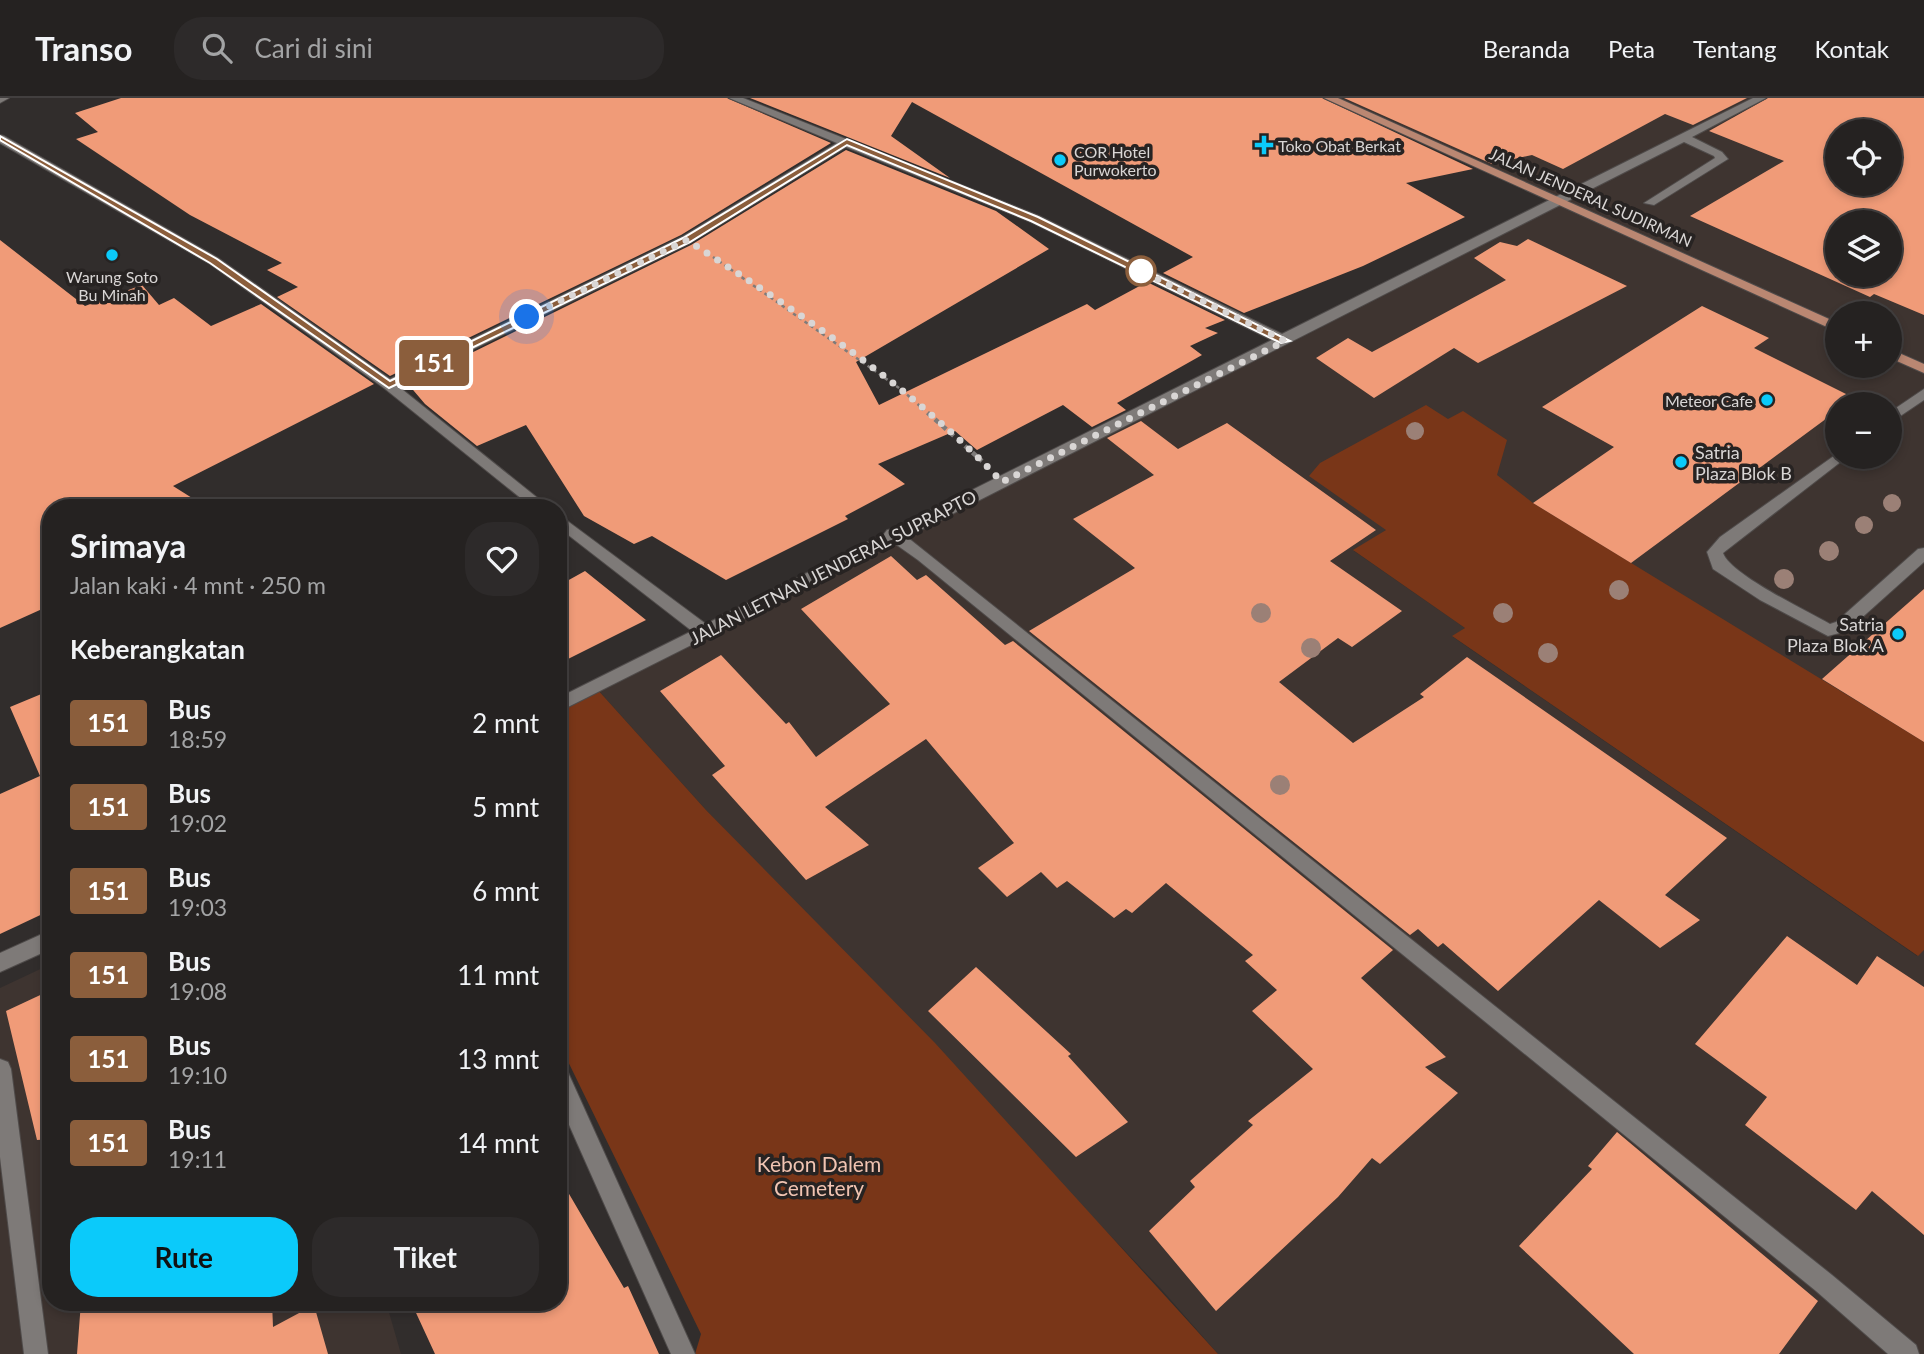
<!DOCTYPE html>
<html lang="id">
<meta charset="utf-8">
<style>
:root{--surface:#252221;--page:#2d2a2a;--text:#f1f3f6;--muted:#a3a4a5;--line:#423f3f;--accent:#0bcafa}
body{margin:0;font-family:Lato,sans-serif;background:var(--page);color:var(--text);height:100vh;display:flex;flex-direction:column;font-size:26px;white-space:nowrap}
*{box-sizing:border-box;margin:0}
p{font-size:23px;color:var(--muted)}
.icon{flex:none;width:38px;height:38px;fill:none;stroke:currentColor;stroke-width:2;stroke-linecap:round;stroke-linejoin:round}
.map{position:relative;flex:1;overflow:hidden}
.sheet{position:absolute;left:42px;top:401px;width:525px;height:812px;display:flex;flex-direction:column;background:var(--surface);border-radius:28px;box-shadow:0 4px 10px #0003,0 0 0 2px var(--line)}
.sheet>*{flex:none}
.badge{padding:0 14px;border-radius:5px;font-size:24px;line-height:46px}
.fabs{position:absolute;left:1825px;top:21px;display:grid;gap:14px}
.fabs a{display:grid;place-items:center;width:77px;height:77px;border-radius:50%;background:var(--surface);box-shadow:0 4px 10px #0003,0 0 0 2px var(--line);font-size:35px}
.you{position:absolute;width:35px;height:35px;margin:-18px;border:5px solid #fff;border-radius:50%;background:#1a73e8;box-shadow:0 0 0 10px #1a73e833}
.map>.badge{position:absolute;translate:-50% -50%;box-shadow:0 0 0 4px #fff}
h2{padding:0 28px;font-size:26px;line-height:63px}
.round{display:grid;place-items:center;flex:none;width:74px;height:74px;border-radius:28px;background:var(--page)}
.head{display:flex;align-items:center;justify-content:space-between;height:119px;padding:0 28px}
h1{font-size:33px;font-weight:700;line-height:52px}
.button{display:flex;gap:14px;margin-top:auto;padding:14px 28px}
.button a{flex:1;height:80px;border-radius:28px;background:var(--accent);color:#111;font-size:28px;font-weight:700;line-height:80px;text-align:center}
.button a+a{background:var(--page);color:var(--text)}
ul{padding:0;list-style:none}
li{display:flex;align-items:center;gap:21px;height:84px;padding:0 28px}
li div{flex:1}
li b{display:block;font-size:26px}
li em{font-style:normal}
li .badge{min-width:77px;font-weight:700;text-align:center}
header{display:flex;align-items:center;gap:42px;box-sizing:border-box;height:98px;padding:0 35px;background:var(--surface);border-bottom:2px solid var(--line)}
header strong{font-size:33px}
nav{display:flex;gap:38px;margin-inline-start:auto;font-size:24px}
.search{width:490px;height:63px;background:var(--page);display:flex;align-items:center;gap:18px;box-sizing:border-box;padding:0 24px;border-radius:28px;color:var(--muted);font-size:26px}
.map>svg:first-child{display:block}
</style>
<header>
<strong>Transo</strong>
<div class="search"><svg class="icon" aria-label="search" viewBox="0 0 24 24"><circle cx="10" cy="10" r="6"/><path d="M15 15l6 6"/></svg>Cari di sini</div>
<nav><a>Beranda</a><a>Peta</a><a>Tentang</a><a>Kontak</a></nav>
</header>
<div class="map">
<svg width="1924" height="1256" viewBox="0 0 1924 1256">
<rect width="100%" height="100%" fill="#312d2c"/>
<!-- built -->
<path fill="#3e3430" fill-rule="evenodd" d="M1329,0H1761L1729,18L1837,60L1838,86H1890L1924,93V796L1386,432L1354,453L1465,530L1453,539L1917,858L1924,852V1256H1218L1162,1192L706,712L597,591L1558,103ZM1838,124H1890V177H1838ZM1838,215H1890V268H1838ZM1838,306H1890V359H1838Z
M51,866V1204H386L401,1256H0V890Z"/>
<!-- green -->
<path fill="#793618" d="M1426,307L1448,321L1463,313L1507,342L1497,377L1533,405L1924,644V852L1918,858L1452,538L1465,530L1353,452L1386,432L1309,378L1320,365Z
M597,591L706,712L935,945L1218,1256H695L701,1236L558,943V609Z"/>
<!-- building -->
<path fill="#f09b78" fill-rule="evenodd" d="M121,0H727L831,45L681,137L390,278L277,199L298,189L267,172L282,165L190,117L76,41L98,34L75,15Z
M750,0H1322L1473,71L1406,85L1465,119L1363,168L1244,215L1163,175L1193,159L912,4L891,38L950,80Z
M1344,0H1747L1693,27L1665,16L1563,71L1532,57L1492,66Z
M1768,0H1924V217L1874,196L1870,199L1690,118L1784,63L1709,33ZM1838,33H1890V86H1838ZM1838,124H1890V177H1838Z
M846,52L996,113L1049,151L856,264L879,307L1087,206L1095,212L1147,184L1225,222L1205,230L1218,235L1190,248L1202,257L1117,305L1126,312L1092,329L1063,307L977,352L955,333L878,366L905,386L845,418L848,421L726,482L652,438L634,446L584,418L526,327L477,348L425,306L408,286L691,147Z
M1528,141L1627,188L1478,265L1454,250L1374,300L1316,260L1348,240L1372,254L1506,182L1474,160L1500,144L1517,148Z
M0,142L85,208L142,187L159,207L174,200L211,228L261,206L374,286L173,388L208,410H51V507L0,530Z
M1702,208L1769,240L1754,250L1854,300L1845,306H1838V312L1631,465L1533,405L1614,349L1542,309Z
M1141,323L1178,351L1227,325L1376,432L1330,463L1402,513L1352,549L1338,540L1279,584L1353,645L1424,599L1420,596L1467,559L1727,740L1665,797L1700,822L1660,850L1599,802L1498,893L1443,845L1438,849L1418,831L1410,837L1029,533L1135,470L1073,421L1154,377L1107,340Z
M891,458L917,482L926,477L1005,547L1013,543L1393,852L1361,880L1446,959L1425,969L1458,995L1380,1066L1372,1060L1338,1099L1216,1213L1149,1133L1195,1089L1190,1083L1253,1027L1248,1023L1313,971L1252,913L1277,892L1245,863L1253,857L1166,785L1132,815L1126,811L1114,820L1067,783L1057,790L1041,774L1007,799L978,770L1014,745L926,641L825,709L869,747L806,782L712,677L725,668L660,593L721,557L786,626L789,624L816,659L890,606L801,511Z
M585,473L646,522L558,566V488Z
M1924,491V644L1822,581Z
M51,592V812L0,836V696L40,678L10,609Z
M1787,838L1857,887L1877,858L1924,889V1137L1872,1093L1856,1112L1745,1027L1767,999L1695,946Z
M976,869L1071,956L1068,958L1128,1024L1076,1059L928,913Z
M51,892V1041L37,1042L6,913Z
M1617,1034L1818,1203L1779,1256H1634L1519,1148L1592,1071L1588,1068Z
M558,1077L624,1190L628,1188L659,1256H435L411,1204H558Z
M81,1204H272L273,1229L314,1207L328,1256H77Z"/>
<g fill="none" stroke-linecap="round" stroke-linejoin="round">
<defs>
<path id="minor" d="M0,0H9L0,5Z
M729,0H743L1039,118L1282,236L1753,0H1766L1692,39L1722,54L1728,61L1654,107L1644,105L1715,60L1714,58L1684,44L907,439L1832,1177L1916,1247L1919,1256H1888L1816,1193L918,462L894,445L558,614V600L692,533L558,429V416L706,526L884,436L887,432L894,431L1272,242L1031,124L846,49L690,145L398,288L550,410H533L384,290L210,166L0,45V37L4,38L218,160L390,281L682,139L837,45Z
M1924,291V302L1890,325V314Z
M1838,355V359H1847L1723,455C1730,476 1807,513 1830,526L1836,524L1918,451L1924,450V464L1847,533L1828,538L1760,502L1713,471L1707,454L1720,439Z
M51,832V851L0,874V855Z
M0,961L8,964L11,971L48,1256H24L0,1059Z
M558,967L566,970L695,1256H671L558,1002Z"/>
<path id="major" d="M1324,0H1338L1838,225V234Z
M1890,251L1924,266V275L1890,260Z"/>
</defs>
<!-- minor casing -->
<use href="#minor" stroke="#4f4b4a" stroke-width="2"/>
<!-- major casing -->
<use href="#major" stroke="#4f4b4a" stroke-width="2"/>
<!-- path-far1 -->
<path stroke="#7e7b7a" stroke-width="2.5" stroke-dasharray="3.5 3.5" stroke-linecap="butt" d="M713,159L902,292L922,310"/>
<!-- path -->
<path stroke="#7e7b7a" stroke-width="4.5" stroke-dasharray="5 5" stroke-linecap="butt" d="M920,308L982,363"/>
<!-- minor -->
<use href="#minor" fill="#7e7a78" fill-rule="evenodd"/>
<!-- major -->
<use href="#major" fill="#ba8772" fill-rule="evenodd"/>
</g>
<!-- trees -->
<g fill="#9b8076">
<circle cx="1415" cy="333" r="9"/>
<circle cx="1892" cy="405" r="9"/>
<circle cx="1864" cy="427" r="9"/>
<circle cx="1829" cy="453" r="10"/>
<circle cx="1784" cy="481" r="10"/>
<circle cx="1619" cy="492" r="10"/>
<circle cx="1261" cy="515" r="10"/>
<circle cx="1503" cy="515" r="10"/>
<circle cx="1311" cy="550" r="10"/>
<circle cx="1548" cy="555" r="10"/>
<circle cx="1280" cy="687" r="10"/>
</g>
<!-- line -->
<path fill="#8b5e3c" stroke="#fff" stroke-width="2" d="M0,38L217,161L390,283L683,140L847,41L1038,119L1290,243L1281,245L1031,123L847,47L690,144L389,290L210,165L0,42Z"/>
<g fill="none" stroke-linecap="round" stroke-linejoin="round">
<!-- walk -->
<path stroke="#d9d6d5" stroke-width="7" stroke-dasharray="0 12.6" d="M527,219L687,142C797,214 912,288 1002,384L1285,243L1141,173"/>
</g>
<!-- markers -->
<g fill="#0bcafa" stroke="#272322" stroke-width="2.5">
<path d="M1260.5 36.5h7v7h7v7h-7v7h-7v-7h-7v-7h7z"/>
<circle cx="1060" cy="62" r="7"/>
<circle cx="112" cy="157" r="7"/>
<circle cx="1767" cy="302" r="7"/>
<circle cx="1681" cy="364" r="7"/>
<circle cx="1898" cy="536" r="7"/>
</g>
<circle fill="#fff" stroke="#8b5e3c" stroke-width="3.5" cx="1141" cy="173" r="14"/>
<g text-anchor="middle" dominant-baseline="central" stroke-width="7" stroke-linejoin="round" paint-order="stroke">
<!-- far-poi labels -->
<g font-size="16" fill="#d9d6d5" stroke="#272322" text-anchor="start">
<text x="1278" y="47">Toko Obat Berkat</text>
<text x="1074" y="53">COR Hotel<tspan x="1074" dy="18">Purwokerto</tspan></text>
<text x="112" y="178" text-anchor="middle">Warung Soto<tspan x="112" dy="18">Bu Minah</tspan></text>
<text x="1753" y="302" text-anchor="end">Meteor Cafe</text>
</g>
<!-- far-street labels -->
<g font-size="16" fill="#d9d6d5" stroke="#272322">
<text transform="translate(1591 99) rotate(24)">JALAN JENDERAL SUDIRMAN</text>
</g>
<!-- poi labels -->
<g font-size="18" fill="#d9d6d5" stroke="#272322" text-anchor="start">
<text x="1695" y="354">Satria<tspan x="1695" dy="21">Plaza Blok B</tspan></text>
<text x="1884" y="526" text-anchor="end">Satria<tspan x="1884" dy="21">Plaza Blok A</tspan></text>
</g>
<!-- street labels -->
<g font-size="18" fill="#d9d6d5" stroke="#272322">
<text transform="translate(833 469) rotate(-27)">JALAN LETNAN JENDERAL SUPRAPTO</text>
</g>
<!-- near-park labels -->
<g font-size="21" fill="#f1c4b2" stroke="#272322">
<text x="819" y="1065">Kebon Dalem<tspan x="819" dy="24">Cemetery</tspan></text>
</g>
</g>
</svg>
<div class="fabs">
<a><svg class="icon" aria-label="locate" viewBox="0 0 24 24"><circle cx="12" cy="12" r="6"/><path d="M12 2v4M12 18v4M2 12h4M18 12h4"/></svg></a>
<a><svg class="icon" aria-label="layers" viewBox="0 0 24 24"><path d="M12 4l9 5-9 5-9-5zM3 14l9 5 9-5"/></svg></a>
<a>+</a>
<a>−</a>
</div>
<div class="you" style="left:527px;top:219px"></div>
<b class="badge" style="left:434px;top:265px;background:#8b5e3c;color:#fff">151</b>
<section class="sheet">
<div class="head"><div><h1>Srimaya</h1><p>Jalan kaki · 4 mnt · 250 m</p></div><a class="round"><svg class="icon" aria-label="heart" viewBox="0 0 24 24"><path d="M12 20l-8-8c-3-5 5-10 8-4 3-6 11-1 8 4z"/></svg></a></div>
<h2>Keberangkatan</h2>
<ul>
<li><span class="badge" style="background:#8b5e3c;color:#fff">151</span><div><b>Bus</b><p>18:59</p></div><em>2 mnt</em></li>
<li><span class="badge" style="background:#8b5e3c;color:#fff">151</span><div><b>Bus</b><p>19:02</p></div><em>5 mnt</em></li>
<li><span class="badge" style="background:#8b5e3c;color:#fff">151</span><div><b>Bus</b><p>19:03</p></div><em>6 mnt</em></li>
<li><span class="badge" style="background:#8b5e3c;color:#fff">151</span><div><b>Bus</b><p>19:08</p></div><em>11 mnt</em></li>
<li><span class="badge" style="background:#8b5e3c;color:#fff">151</span><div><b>Bus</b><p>19:10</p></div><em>13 mnt</em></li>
<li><span class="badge" style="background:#8b5e3c;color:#fff">151</span><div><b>Bus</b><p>19:11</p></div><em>14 mnt</em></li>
</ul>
<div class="button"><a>Rute</a><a>Tiket</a></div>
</section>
</div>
